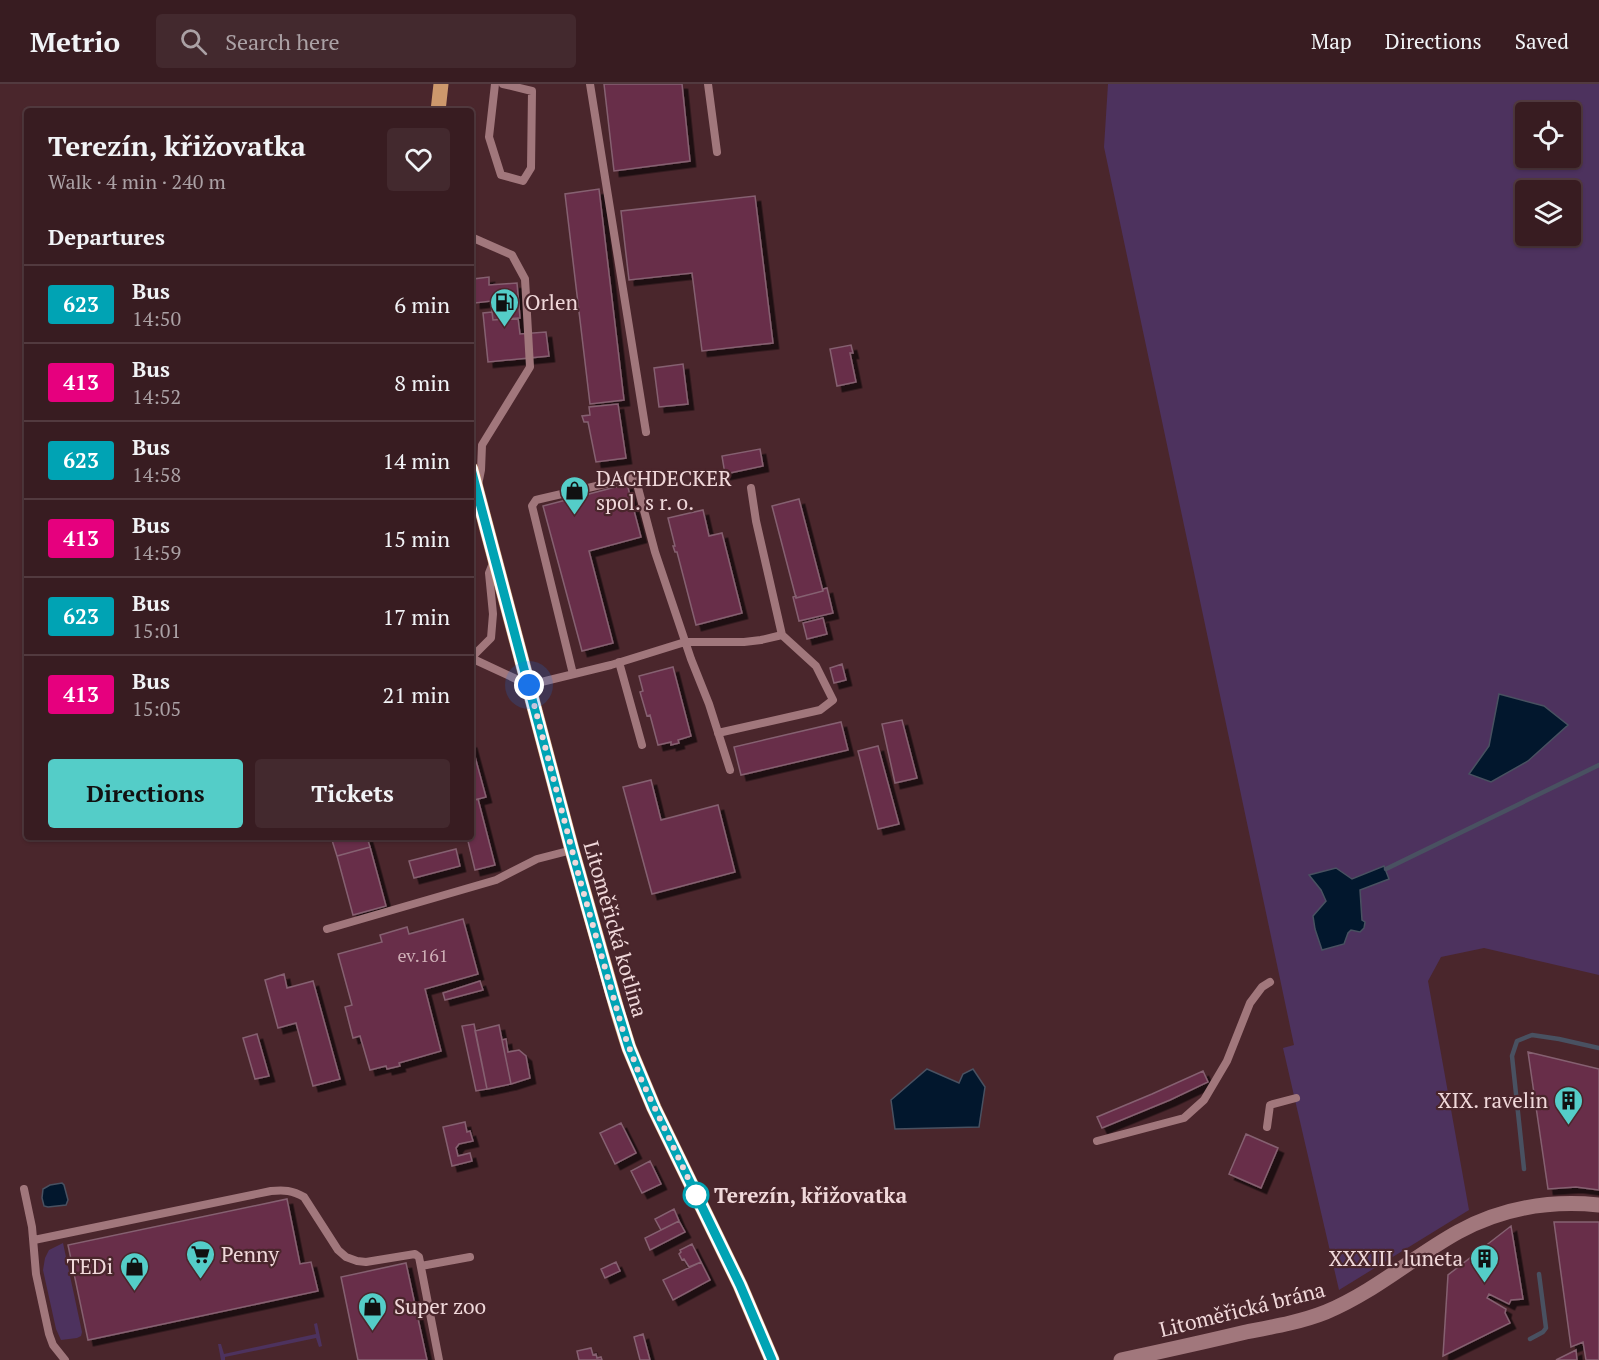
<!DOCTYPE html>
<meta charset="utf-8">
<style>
:root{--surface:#381c21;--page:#43292e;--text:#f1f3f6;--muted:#aba1a5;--line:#523a3f;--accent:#54cdc8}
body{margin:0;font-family:"PT Serif",serif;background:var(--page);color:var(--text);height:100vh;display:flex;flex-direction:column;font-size:22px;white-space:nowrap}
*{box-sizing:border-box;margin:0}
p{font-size:20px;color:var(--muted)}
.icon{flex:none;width:33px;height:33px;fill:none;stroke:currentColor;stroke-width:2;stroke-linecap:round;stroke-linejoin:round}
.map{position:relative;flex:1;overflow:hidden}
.sheet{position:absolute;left:24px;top:24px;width:450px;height:732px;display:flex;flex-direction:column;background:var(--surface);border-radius:6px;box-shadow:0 2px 4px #0004,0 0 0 2px var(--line)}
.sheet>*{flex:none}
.badge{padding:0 12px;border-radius:4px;font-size:21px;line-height:39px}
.controls{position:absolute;left:1515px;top:18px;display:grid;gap:12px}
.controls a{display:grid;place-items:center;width:66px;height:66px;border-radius:6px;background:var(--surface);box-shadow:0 2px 4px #0004,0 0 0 2px var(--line);font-size:30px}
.you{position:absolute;width:30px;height:30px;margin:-15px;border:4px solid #fff;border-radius:50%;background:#1a73e8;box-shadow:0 0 0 9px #1a73e833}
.map>.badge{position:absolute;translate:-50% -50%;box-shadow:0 0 0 3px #fff}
h2{padding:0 24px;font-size:22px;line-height:54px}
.round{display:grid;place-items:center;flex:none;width:63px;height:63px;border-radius:6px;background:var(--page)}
.headline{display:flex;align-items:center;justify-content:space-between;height:102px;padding:0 24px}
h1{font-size:28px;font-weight:600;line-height:45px}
.primary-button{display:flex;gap:12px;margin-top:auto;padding:12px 24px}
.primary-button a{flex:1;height:69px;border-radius:6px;background:var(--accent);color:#111;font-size:24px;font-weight:600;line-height:69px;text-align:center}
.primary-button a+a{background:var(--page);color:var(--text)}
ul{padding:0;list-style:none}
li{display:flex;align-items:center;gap:18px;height:78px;padding:0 24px;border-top:2px solid var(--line)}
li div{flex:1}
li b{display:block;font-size:22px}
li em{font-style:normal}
li .badge{min-width:66px;font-weight:700;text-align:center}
header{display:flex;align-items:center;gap:36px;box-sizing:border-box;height:84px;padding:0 30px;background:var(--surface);border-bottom:2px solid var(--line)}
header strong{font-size:28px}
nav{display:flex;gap:33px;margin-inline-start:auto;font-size:21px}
.search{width:420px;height:54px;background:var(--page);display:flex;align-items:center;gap:15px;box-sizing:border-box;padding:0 21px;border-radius:6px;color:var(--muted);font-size:22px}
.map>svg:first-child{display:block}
</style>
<header>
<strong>Metrio</strong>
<div class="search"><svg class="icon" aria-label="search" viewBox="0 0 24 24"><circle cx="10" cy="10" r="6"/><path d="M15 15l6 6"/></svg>Search here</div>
<nav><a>Map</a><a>Directions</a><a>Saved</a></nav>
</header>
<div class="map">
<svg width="1599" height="1276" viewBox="0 0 1599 1276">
<defs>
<filter id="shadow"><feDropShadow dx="5.5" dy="5.5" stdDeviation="0" flood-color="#0009"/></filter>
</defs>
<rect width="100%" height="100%" fill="#4a262c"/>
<!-- green -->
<path fill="#4d325e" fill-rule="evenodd" d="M1108,0H1599V891L1484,864L1441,873L1428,897L1469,1126L1339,1206L1283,964L1294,961L1104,63ZM1526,28H1570V74H1526ZM1526,106H1570V152H1526Z
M63,1159L82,1248L81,1252L77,1254L61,1256L56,1245L43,1186L45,1174L49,1166Z
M317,1239L322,1262L319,1263L316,1254L225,1273V1276H221L218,1260H221L224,1270L316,1250L314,1240Z"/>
<!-- water -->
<path fill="#02172d" stroke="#495161" stroke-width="1.5" d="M1499,610L1544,622L1568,641L1528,677L1491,698L1469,690L1489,662Z
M1384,782L1389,795L1360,806L1362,836L1365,838L1364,844L1360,848L1351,846L1348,849L1344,860L1322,866L1315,845L1313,832L1326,817L1321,806L1309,791L1336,784L1352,795Z
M927,985L959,999L963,990L973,985L985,1003L979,1043L895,1045L891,1016Z
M62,1099L64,1101L68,1116L66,1121L48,1123L44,1122L42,1114L43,1105L50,1101Z"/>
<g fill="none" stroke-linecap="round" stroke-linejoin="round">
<!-- stream -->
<path stroke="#495161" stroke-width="4.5" d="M1386,785L1599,681
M1524,1085L1512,972L1517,957L1532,951L1559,955L1599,964
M1530,1255L1543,1248L1546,1244L1539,1190"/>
</g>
<!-- building -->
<path fill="#672e4a" stroke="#866171" stroke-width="1.5" filter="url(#shadow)" d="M604,0H682L690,77L614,87Z
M599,105L624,316L590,320L565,110Z
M755,112L773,259L702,267L692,189L629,196L621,127Z
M489,193V201L517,199L520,234L493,236L491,217L475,219L473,195Z
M492,228L493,236L518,234L520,250L546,248L549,272L488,278L483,229Z
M851,261L853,269H850L856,298L837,302L830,265Z
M683,280L688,320L659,323L654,284Z
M618,320L626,374L596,378L588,338H584L582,332L590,331L589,323Z
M760,365L763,382L725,390L722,372Z
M627,400L641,453L589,467L613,559L582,567L543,422Z
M799,415L823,507L796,514L772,422Z
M703,426L709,452L722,449L742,529L696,541L677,468H675L673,462H675L668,434Z
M827,504L833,529L799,537L793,513L796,512V514L823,507V505Z
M823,534L827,550L807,555L803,539Z
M842,580L846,596L834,599L830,584Z
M673,583L691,652L678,656L679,659L671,661V658L658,661L650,631L647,632L640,608L643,607L639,592Z
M902,636L917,694L895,699L882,640Z
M841,638L848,666L741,691L734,663Z
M471,658L486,713L471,717Z
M878,662L899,740L878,745L858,667Z
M651,696L661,736L718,721L735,788L652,810L623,703Z
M478,715L495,781L475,786L467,753H471V717Z
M331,753H367L370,763L337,772Z
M370,763L386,822L353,831L337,772Z
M456,765L460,782L414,794L409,777Z
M463,835L478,890L425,905L441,967L399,979L400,982L387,985L386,982L370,986L360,952L353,954L345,923L352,921L338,870L382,858L380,851L407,843L409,850Z
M284,890L287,904L313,897L340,995L313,1002L296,939L278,944L265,896Z
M480,897L483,906L445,916L443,909Z
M474,940L487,1005L476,1007L462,942Z
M499,941L511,1000L487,1005L475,947Z
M257,950L269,992L255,995L243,954Z
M506,955L508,968L519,966L526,972L530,994L511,1000L502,956Z
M1528,968L1599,985V1106L1576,1103L1548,1105Z
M1203,987L1208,998L1170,1016L1102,1044L1097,1033L1152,1010Z
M465,1038L467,1048L470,1047L473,1057L459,1060L456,1064L458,1072L470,1069L472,1077L452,1082L443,1043Z
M621,1039L636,1069L615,1080L600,1049Z
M1246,1050L1278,1064L1261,1104L1229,1090Z
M650,1077L661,1100L642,1109L631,1087Z
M287,1115L300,1180L311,1178L318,1207L88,1256L68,1161Z
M674,1125L679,1137L661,1146L655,1135Z
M679,1137L685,1148L650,1166L645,1154Z
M1554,1138H1599V1276H1586L1583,1258L1571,1263Z
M1511,1142L1523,1215L1511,1216L1509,1220L1489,1210L1487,1214L1506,1225L1505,1229L1510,1239L1443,1272L1448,1191Z
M692,1160L701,1178L689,1183L684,1175L682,1176L679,1170L681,1168L680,1166Z
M616,1178L620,1187L605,1194L601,1185Z
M701,1178L710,1196L673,1216L663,1196Z
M406,1179L427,1276H358L341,1193Z
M643,1250L650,1276H640L634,1253Z
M591,1264L593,1271L596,1270L597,1274L601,1273L602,1276H579L577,1267Z
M1576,1266L1577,1276H1556Z"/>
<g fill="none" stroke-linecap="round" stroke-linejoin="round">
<!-- lane -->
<path stroke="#a1777c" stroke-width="8" d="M495,0L489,53L501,91L523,97L531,84L532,7L503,0
M590,0L646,348
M708,0L717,68
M471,153L512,171L525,195L530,283L482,361L481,386L478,401
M471,574L529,601L611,581L685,558H744L761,556L782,551
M471,574L491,554L493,530L489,489L493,479
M619,578L642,661
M573,590L532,422L536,416L540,415L631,394L634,395L637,400L655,468L691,575L709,620L730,686
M718,649L820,626L833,616L816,582L782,551L756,437L751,404
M327,845L496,796L537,775L572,766
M1267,1043L1270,1021L1296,1014
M1097,1057L1184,1034L1204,1016L1227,977L1250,919L1262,903L1270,898
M24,1105L32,1143L36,1190L49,1250L53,1261L65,1276
M34,1156L271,1107C284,1106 292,1106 304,1113L338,1166L346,1173L357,1177L366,1178L415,1170L419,1173L439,1276
M421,1182L470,1173"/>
<!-- secondary -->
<path stroke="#a1777c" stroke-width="15" d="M1121,1276C1163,1267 1204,1258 1246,1248C1272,1243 1301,1238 1326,1228C1374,1208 1413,1173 1458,1148C1502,1124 1550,1116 1599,1121"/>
<!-- primary -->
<path stroke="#cd986c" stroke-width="15" d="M438,27L441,0
M471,385L572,766L618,929L629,964L654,1024L740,1201L772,1276"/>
</g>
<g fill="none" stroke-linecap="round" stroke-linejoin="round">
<defs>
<path id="line" d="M471,385L572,766L613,912L629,964L654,1024L740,1201L772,1276"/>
</defs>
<!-- line casing -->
<use href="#line" stroke="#fff" stroke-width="14"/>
<!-- line -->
<use href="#line" stroke="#00a3b4" stroke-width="9"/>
<!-- walk -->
<path stroke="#f0d8da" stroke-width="6" stroke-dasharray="0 10.8" d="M529,601L578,789L623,947L641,995L697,1113L696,1111"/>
</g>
<!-- icons -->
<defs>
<symbol id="fuel-pin" viewBox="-11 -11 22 30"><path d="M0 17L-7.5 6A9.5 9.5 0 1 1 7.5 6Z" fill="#54cdc8" stroke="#4a262c"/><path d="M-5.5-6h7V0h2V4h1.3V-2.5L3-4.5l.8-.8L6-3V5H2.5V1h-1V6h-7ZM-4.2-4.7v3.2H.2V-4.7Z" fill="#111"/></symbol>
<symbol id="shop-pin" viewBox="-11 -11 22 30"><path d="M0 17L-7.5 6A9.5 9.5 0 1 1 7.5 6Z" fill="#54cdc8" stroke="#4a262c"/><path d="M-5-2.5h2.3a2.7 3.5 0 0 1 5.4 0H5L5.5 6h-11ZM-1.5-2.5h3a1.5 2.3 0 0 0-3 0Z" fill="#111"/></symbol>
<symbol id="building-pin" viewBox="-11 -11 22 30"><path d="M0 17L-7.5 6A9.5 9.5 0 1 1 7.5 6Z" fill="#54cdc8" stroke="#4a262c"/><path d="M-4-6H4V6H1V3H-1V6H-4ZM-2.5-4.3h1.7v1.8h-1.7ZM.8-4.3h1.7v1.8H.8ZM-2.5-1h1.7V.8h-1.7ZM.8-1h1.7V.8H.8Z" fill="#111"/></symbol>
<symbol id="supermarket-pin" viewBox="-11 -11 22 30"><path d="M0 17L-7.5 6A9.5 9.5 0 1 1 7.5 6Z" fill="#54cdc8" stroke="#4a262c"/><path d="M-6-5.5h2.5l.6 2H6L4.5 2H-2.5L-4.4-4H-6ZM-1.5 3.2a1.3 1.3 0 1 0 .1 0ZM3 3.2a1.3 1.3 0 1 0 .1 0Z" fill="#111"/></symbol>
</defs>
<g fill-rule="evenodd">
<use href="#fuel-pin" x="488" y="202" width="33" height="45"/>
<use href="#shop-pin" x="558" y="390" width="33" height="45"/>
<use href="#building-pin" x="1552" y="1000" width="33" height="45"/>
<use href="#supermarket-pin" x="184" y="1154" width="33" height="45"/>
<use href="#building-pin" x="1468" y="1158" width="33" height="45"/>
<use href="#shop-pin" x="118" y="1166" width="33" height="45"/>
<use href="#shop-pin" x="356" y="1206" width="33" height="45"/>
</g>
<!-- markers -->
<circle fill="#fff" stroke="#00a3b4" stroke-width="3" cx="696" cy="1111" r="12"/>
<g text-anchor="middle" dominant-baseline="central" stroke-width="4.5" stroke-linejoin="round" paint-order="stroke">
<!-- number labels -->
<g font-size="18" fill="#ceaeb6">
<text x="423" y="871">ev.161</text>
</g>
<!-- poi labels -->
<g font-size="21" fill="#f0d8da" stroke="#4a262c" text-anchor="start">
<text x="525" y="218">Orlen</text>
<text x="596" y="394">DACHDECKER<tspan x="596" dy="24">spol. s r. o.</tspan></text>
<text x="1548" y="1016" text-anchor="end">XIX. ravelin</text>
<text x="221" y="1170">Penny</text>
<text x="1463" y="1174" text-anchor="end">XXXIII. luneta</text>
<text x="113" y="1182" text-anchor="end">TEDi</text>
<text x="394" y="1222">Super zoo</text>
</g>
<!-- street labels -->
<g font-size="21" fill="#f0d8da" stroke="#4a262c">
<text transform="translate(616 845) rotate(74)">Litoměřická kotlina</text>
<text transform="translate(1242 1225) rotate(-14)">Litoměřická brána</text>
</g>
<!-- stop labels -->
<g font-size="21" font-weight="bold" fill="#f0d8da" stroke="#4a262c" text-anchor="start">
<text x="714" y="1111">Terezín, křižovatka</text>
</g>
</g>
</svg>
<div class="controls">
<a><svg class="icon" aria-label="locate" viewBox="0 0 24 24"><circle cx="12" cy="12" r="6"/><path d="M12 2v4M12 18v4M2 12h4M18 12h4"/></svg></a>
<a><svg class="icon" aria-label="layers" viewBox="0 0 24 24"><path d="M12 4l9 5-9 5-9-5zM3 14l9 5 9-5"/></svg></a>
</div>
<div class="you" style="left:529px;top:601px"></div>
<section class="sheet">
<div class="headline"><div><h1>Terezín, křižovatka</h1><p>Walk · 4 min · 240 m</p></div><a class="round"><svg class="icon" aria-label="heart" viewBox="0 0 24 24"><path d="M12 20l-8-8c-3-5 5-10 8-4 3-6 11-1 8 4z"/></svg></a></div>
<h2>Departures</h2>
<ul>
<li><span class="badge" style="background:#00a3b4;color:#fff">623</span><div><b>Bus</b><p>14:50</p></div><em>6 min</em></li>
<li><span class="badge" style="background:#e6007e;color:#fff">413</span><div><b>Bus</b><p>14:52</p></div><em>8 min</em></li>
<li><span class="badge" style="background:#00a3b4;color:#fff">623</span><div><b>Bus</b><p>14:58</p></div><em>14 min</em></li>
<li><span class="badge" style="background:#e6007e;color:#fff">413</span><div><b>Bus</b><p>14:59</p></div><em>15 min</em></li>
<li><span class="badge" style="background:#00a3b4;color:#fff">623</span><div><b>Bus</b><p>15:01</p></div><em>17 min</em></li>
<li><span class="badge" style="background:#e6007e;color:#fff">413</span><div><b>Bus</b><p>15:05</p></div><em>21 min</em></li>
</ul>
<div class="primary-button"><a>Directions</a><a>Tickets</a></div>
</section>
</div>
